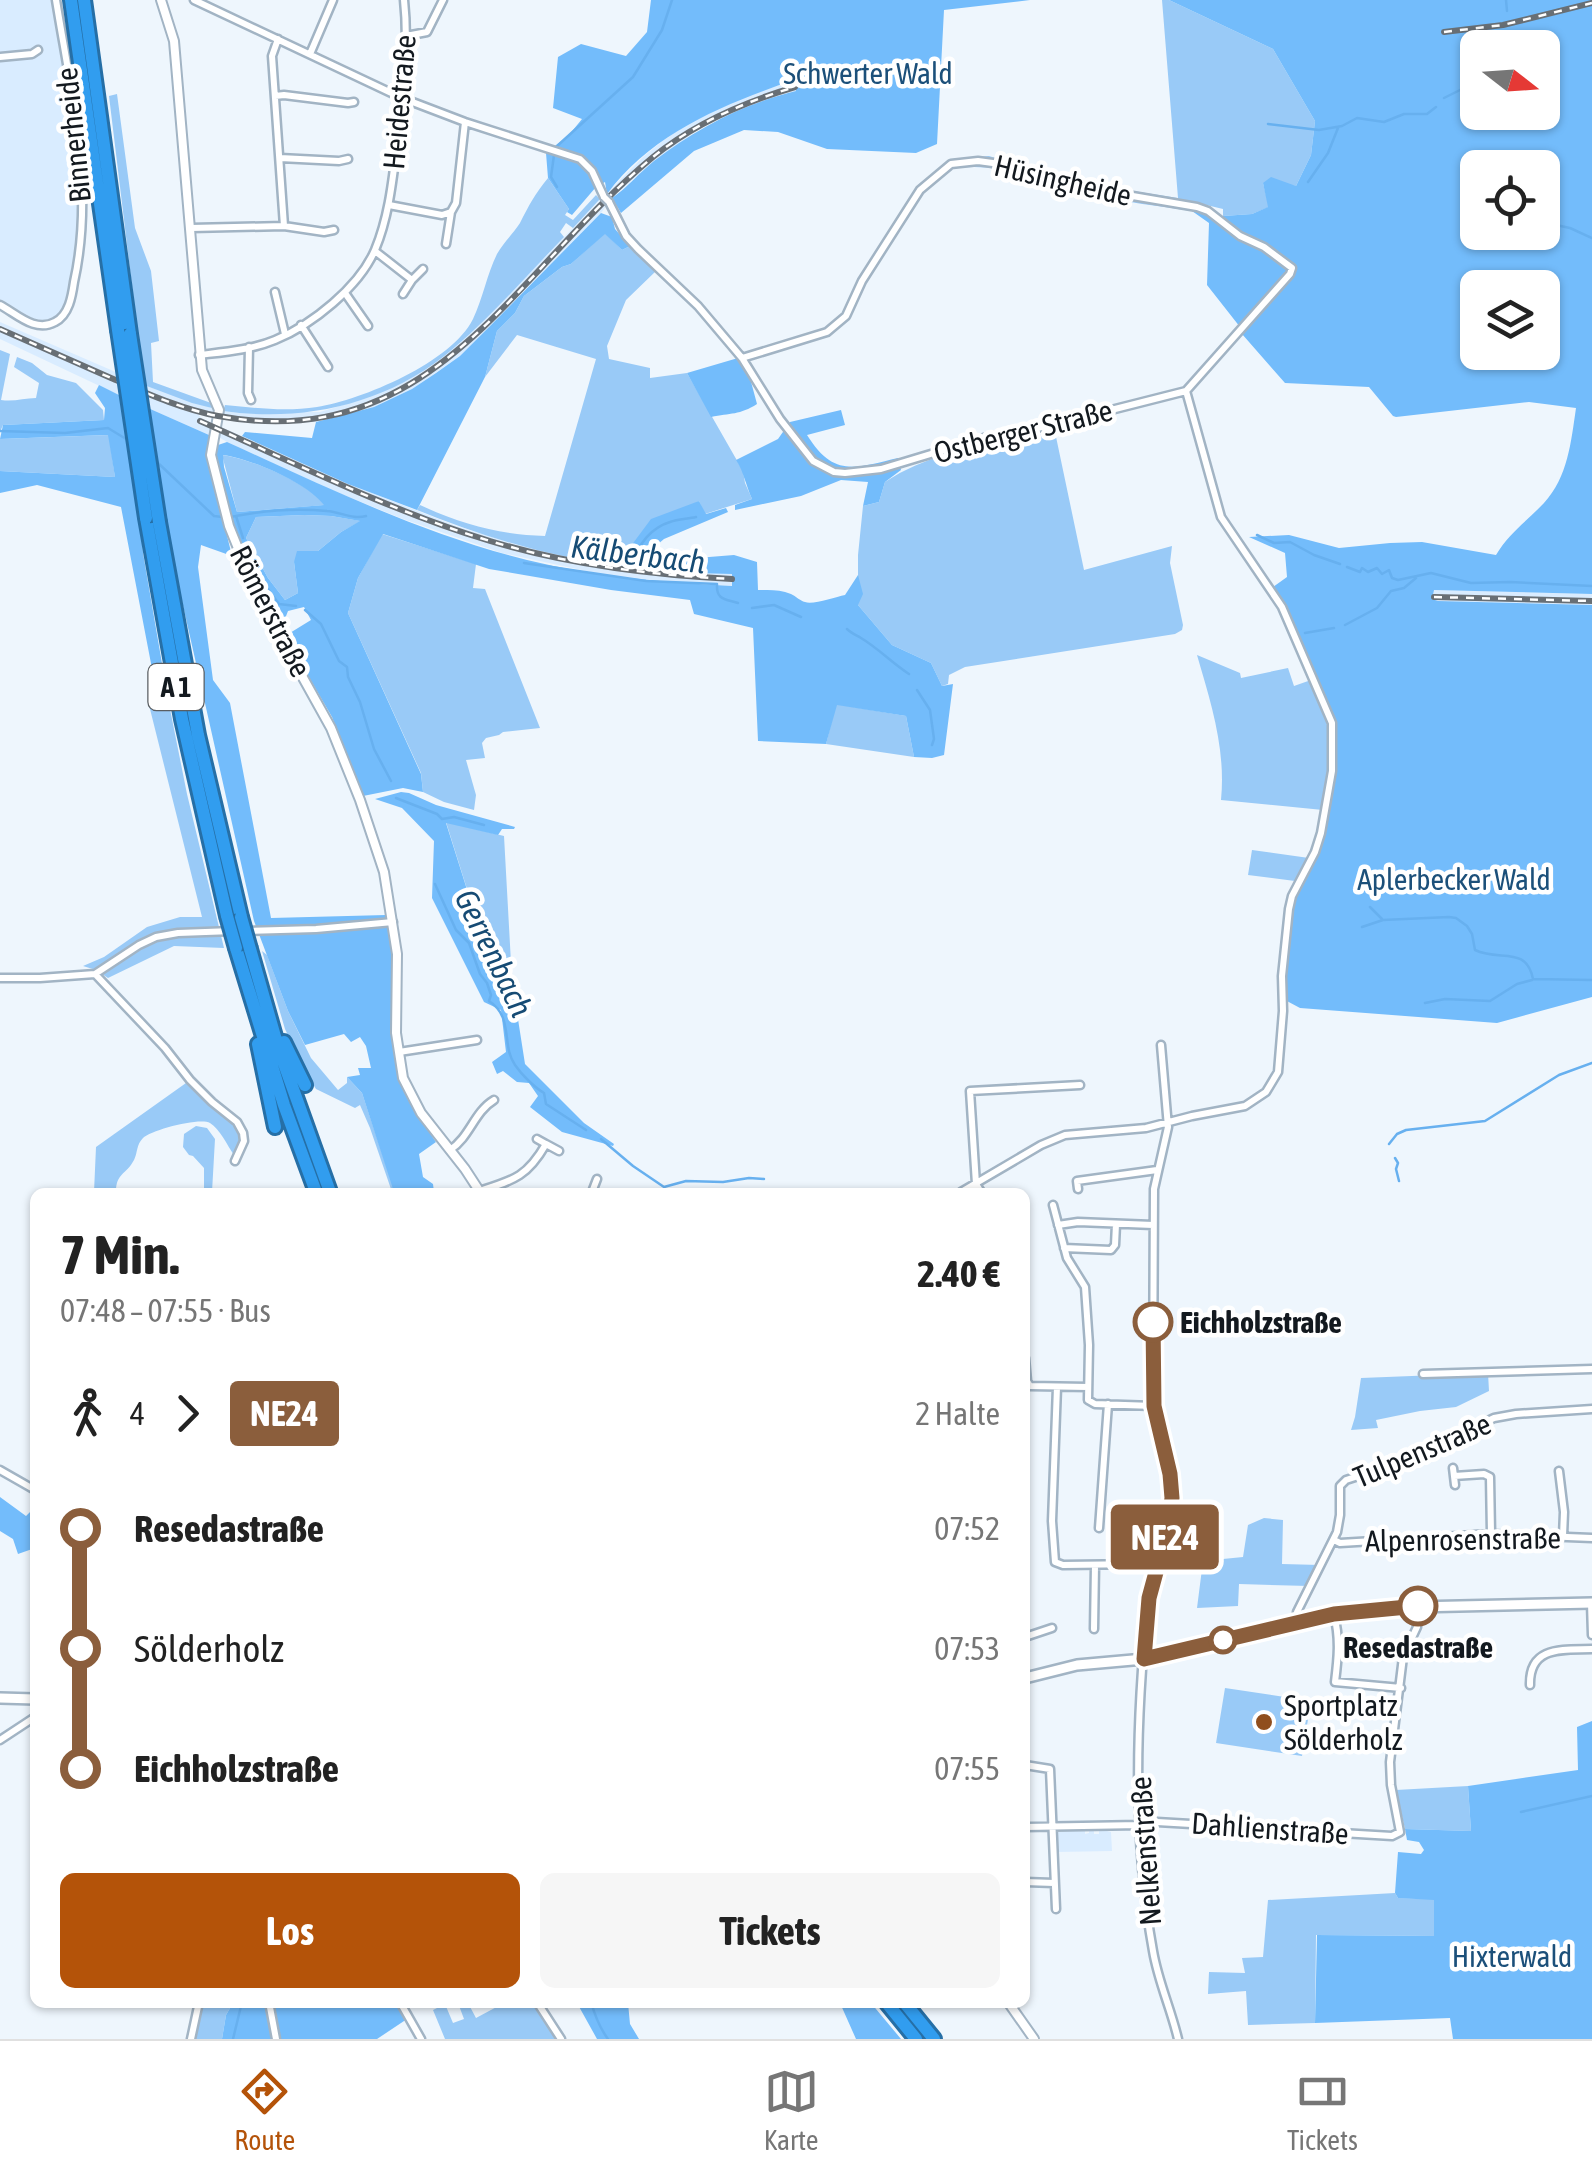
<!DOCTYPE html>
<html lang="de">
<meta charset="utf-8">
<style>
:root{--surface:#fff;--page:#f6f6f6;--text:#222;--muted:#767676;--line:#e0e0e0;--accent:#b45309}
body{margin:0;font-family:"Asap Condensed",sans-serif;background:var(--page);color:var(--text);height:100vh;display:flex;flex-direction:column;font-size:38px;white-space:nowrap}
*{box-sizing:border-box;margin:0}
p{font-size:32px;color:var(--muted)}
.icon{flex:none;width:55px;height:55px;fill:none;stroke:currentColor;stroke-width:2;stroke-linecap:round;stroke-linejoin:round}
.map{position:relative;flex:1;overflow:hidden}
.sheet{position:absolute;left:30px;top:1188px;width:1000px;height:820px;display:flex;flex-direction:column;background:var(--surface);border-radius:15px;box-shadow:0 2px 8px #0004}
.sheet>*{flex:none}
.badge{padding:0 20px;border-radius:8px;font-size:35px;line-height:65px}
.needle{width:65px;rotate:107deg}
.fabs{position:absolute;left:1460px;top:30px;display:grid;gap:20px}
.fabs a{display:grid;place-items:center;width:100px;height:100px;border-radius:15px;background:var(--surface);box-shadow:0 2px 8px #0004;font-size:50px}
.map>.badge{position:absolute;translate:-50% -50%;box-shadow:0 0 0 5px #fff}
.legs{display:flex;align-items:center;gap:15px;height:110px;padding:0 30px;font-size:32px}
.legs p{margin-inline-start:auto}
.headline{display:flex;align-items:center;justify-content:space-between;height:170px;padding:0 30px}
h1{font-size:55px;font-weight:700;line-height:75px}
.primary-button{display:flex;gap:20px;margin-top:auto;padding:20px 30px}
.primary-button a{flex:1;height:115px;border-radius:15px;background:var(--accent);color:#fff;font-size:40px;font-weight:700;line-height:115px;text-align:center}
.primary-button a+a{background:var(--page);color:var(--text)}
ul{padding:0 30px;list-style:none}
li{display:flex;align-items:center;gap:35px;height:120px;font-size:38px}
li i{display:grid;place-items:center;width:15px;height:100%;margin:0 12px;background:currentColor}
li i::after{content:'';width:25px;height:25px;margin:-12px;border:8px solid;border-radius:50%;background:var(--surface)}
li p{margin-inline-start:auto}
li:first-child i{background:linear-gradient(#0000 50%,currentColor 0)}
li:last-child i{background:linear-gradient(currentColor 50%,#0000 0)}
.dock{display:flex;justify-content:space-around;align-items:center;height:140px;border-top:2px solid var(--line);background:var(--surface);font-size:28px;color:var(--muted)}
.dock a{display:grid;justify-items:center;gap:5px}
.dock .active{color:var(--accent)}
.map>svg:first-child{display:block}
</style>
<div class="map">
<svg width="1592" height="2039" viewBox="0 0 1592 2039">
<rect width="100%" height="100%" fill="#eef6fd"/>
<!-- built -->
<path fill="#d9ecff" d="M0,0H54L80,180L79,268L61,322L33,324L0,310Z
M794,80L797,91L775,96L703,126L647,167L612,198L601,213L460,356L412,389L374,407L316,422L274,423L223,419V411L239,413L320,412L370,397L409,379L443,357L471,333L610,190L644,156L665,139L693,121L718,109L745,97Z
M0,322L155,389L212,408L216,410L217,418L198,414L201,418L216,425L212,434L209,435L123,397L0,339Z
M221,427L349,484L456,526L510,543L610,565L691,573L733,574V586L619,578L502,553L403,519L329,489L227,442L217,436Z
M1433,590L1592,594V605L1438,601L1432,599Z
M1085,1829V1834L1089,1833V1830H1094V1834H1099V1829L1111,1832L1112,1851L1056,1852V1835L1058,1832Z"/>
<!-- green -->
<path fill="#99caf7" d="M1162,0H1169L1273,49L1315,121L1311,155L1296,186L1263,183L1269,207L1252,214L1223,216V209L1194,202L1192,211C1158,206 1123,202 1090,194C1046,183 1003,162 958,168L953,159L989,156L1069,181L1178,198Z
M117,94L135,228L151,271L159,341L151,343L153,382L211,403L212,408L192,403L144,385L109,96Z
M548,178L569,209L565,215L573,220L596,195L600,199L573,228L566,223L560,232L564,237C525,277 487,322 443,357C380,406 300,422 223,411L225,405C255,408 286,412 317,407C362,400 452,362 473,319C483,298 487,274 497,254C503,243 513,234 520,223C529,205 535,194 548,178Z
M605,233L622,250L630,246L656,271L626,300L607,346L609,359L650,368V378L687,373L743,471L745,483L752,499L705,514L699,501L628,550L632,567C559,560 486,538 417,510L420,505C461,524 500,535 545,536L596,359L517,335L485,377L497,331L515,313L524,296L562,267L571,264Z
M0,350L10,354L1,400C14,402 24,398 36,398L39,383L14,367L17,357L32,363L47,375L76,383L103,410L104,420L3,425L0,432Z
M1055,432L1084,570L1172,546L1170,563L1183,625L1182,630L1175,634L965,667L949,675L948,684L942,686L931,663L892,645L858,605V555L863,506L879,502L885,482C934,449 998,443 1055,432Z
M109,435L115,477L0,471V439Z
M222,455C251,459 307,482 325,505L237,512Z
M304,515L331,516L361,521L341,532L318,551L294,562L298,593L285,600L268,578L246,538L256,517Z
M382,534L476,564L473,588L485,589L540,728L503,732L499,735L486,738L482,743L485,758L466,760L476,795L474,810L444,802L423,792L421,773L348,613L358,578Z
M1197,655L1240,673L1241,678L1288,668L1294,686L1311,680L1330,723L1332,756L1323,810L1221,800C1226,749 1211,703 1197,655Z
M169,704L187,794L224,948L174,946L108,978L96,970L83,966L104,957L147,927L180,917H202L149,705Z
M836,704L906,716L914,757L826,744Z
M446,822L504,836L513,999L499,991Z
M1252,850L1309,858L1295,881L1248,875Z
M262,951L267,955L288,1011L311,1058L338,1090L347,1083V1077L362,1093L395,1192H392L370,1128L360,1105L355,1108L316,1089L306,1073L285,1029Z
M186,1083C196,1092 206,1101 216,1110C232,1124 251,1131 234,1155C227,1145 220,1129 210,1123C200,1117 151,1130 143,1138C136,1145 138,1152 134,1160C126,1175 116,1173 116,1192H94L96,1147Z
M196,1126L207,1128L215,1139L212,1192H204V1168L193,1156L189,1155L183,1147L184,1134Z
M1488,1373L1489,1391L1456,1407L1420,1411L1376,1420L1378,1428L1351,1430L1355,1417L1361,1378Z
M1264,1518L1283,1520L1282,1564L1320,1565L1309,1586L1239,1584L1238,1606L1197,1608L1203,1561L1243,1557L1248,1525Z
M1225,1688L1311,1701L1302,1756L1216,1743Z
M1468,1786L1471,1831L1405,1829L1396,1790Z
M1395,1893L1398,1898L1435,1899L1434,1936L1316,1935L1315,2023L1248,2025L1246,1991L1208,1994L1209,1972L1245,1973L1242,1958L1263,1957L1268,1900Z
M200,2003H233L226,2015L222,2039H192Z
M458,2003H468L476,2018L504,2003H534L560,2039H445L433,2010L445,2004L453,2023L464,2019Z"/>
<!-- forest -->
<path fill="#73bcfb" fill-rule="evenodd" d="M651,0H1030L944,10L937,144L916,153L827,149L778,132L744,130L694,151L621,213L612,198C627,188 639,173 654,161C697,128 743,104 796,91L794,80C724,104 652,133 607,194L605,182L596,187L572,215L567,212L569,209L548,178L546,153L569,135L582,119L553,108L558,57L581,44L626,56L647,32Z
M1169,0H1592V594L1434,590L1432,599L1438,601L1592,605V997L1497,1023L1300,1008L1285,1000L1283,988L1290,909L1322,834L1334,733L1283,607L1273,587L1287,577L1285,553L1249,537L1289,535L1339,548L1390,543L1422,542L1496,555C1509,533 1527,521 1544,503C1568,477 1571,442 1576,408L1529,402L1396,417L1393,416L1369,387L1285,383L1242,334L1240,327L1207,285L1209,223L1192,211L1193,209L1218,221L1223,216L1252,214L1268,207L1263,183L1271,177L1296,186L1311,155L1315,121L1273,49ZM1478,48H1542V112H1478ZM1478,168H1542V232H1478ZM1478,288H1542V352H1478Z
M601,213L612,217L615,229L630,246L622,250L605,234L571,264L562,267L524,296L515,313L497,331L485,377L417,510L348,484L242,436L245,432L312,438L316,422L374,407L412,389L436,373L460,356L492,324Z
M738,358L750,378L757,404C740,415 730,413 711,417L687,373Z
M99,385L123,397L141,519L143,553L169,704L149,705L154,679L121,507L37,485L0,493V471L115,477L108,435L0,439L3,425L104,420L105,408L95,393Z
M148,408L209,435L208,458L232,556L201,545L198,567L213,680L230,703L271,918L386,915L391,945L392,1004L395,1059L411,1105L436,1142L419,1154L423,1177L433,1184L434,1192H394L362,1093L347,1077L360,1075L358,1068H371L366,1046L360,1037L351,1042L344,1034L305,1045L288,1011L254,921L164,521Z
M841,410L845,425L807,435C834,478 855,468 898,458L901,470L885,482L879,502L863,506L868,482L841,480L801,496L735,510V505L752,499C746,486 744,472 736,460L778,439L790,422Z
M227,442C324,486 422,534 527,560C595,577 663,582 732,586V574L691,573L632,567L628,550L651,519L699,501L706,514L726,508L728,512L664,539L645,555L647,562L734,555L757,562L758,590C769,590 780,589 791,594C796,596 800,601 805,602C813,605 835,597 845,595L858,575L863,594L858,605L892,645L931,663L942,686L953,684L944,755L932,758L914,757L906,716L837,705L826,744L758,741L753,628L694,614L690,600L611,590L489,569L383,534L358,578L348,613L421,774L423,792L403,788L363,796L332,717L285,636L311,620L304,607L288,611L281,629C252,572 226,517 215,453V446ZM223,455C251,459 306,482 324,505L237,512L224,467ZM304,515L331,516L360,521L341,532L318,551H297L294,562L298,593L285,600L268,578L246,538L256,517Z
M401,792L409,793L436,805L515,827L514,829H502L498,835L446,823L499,991L515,1000L525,1064L584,1123L614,1144L613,1146L562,1132L530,1107L538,1096L529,1083L517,1082L503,1071L497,1074L492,1062L506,1052L501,1010L484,1002L432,898L434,841L402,808L375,799Z
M0,1497L26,1516L35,1507V1548L18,1554L13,1539L0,1531Z
M1592,1721V2039H1453L1450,2018L1315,2023L1317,1935L1434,1936V1900L1398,1898L1395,1893L1398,1852L1421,1854L1424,1850L1419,1842L1407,1840L1405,1829L1471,1831L1468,1786L1578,1770L1577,1727Z
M233,2003H398L407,2019L377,2039H222L226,2015Z
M577,2003H628L630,2024L639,2039H597Z
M840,2003H871L901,2039H856Z"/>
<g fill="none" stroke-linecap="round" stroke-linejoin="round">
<!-- stream -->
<path stroke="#67b0ef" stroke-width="2.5" d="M1506,0L1507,11
M1491,48L1498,35
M1444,98L1466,87L1478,76
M1268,124L1319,130L1342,126L1357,118L1384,122L1404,114H1427L1436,107
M556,147L633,77L662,30L672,0
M554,155L551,177L557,187
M1308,182L1328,153L1338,128
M1542,222L1570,228L1592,238
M0,431L65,433L108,428L131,442
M157,462L214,516L222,517
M236,516L243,538
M230,517C260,511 296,508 327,511C341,512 353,520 366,516
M1257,535L1274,543L1290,542L1314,555L1340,564
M246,547L258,576L279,604L296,606
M524,563L646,581L717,584C716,600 725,599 738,603
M631,565C638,546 650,528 670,522C678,519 688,519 696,517
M1347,567L1360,572L1362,568L1368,572L1377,568L1382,574L1389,570L1392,578L1398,580L1431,573L1471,583L1510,582L1592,586
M752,608L774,605L801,617
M305,610L321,624L339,661L347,667L348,677L360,702L374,749L391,781
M1345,625L1377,608L1391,591L1404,588L1416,578
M847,629C851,633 856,635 861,638C878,648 892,663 909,674
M1305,633L1334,628
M917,690L930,710L934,739L932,745
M396,798L437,814L442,819L454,817L484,825
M435,884L456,930L469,943L480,974L487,983L491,995L489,1001C514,1017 501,1045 515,1065C522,1075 534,1087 544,1093L546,1104L586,1130
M1370,907L1382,919
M1362,927L1383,920L1449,917L1456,918L1467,926L1472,934L1475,950C1500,962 1526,945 1533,979L1592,980
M1425,1003L1445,999L1490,1001L1517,984L1532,980
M601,1139L633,1166L664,1187L686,1181L723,1182L749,1178L764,1179
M1389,1144L1397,1134L1406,1130L1485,1121L1559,1075L1592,1063
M1395,1158L1398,1163L1396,1169L1399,1181
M1521,1812L1592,1796
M591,2002C595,2016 599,2027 608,2039
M233,2039L242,2002"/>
<defs>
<path id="minor" d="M194,0L402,98L465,122L580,159L592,171L604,197
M406,36L427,32L443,0
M278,39L272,56L284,226
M310,54L333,0
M0,57L32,54L38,50
M275,96L284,95L348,103L354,102
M280,158L339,161L348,159
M609,202L626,236L638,249L698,306L742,358L780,419L813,461L834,472L845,473L881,469L987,437L1048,426L1186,391
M389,205L442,215L451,212L456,203L465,122
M191,228L284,226L324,232L334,230
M446,244L451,212
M375,251L412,280L423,269
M275,292L285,334
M345,293L368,326
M403,294L412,280
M0,305C17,314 35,333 55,322C69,315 72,296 74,282C95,188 71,93 56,0
M301,325L328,367
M249,347L248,393L251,400
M199,355C224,352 251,350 275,340C312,325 359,287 375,250C390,214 393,175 398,137C403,91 409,46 404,0
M742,358L827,332L846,316L862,281L920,190L951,164L978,161L1000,164L1080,187L1197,207L1208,211L1240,236L1264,247L1292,268L1290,274L1186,391
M245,931L316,929L393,922
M95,974L165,1048L190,1080L212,1102L237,1122L243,1133L244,1141L235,1161
M0,978H40L95,974L139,945L156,937L178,933L233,931
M1161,1045L1168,1127L1154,1189L1153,1393C1155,1428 1173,1462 1172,1498C1171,1533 1152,1566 1148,1601C1136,1717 1132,1836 1153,1951C1158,1981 1171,2009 1178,2039
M399,1052L477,1040
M537,1139L546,1144
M450,1150C470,1137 474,1112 494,1100
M1078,1189L1077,1181L1157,1170
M479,1191C514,1180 527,1177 546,1144L559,1151
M592,1192L597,1179
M961,1192L1041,1145L1065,1135L1146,1128L1192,1116L1245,1106L1266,1092L1278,1072L1283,1011L1282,976L1289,909L1292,896L1315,852L1321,833L1332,771V723L1282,607L1221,517L1186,391
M981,1192L976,1184L970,1091L1080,1085
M1053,1205L1067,1258L1085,1287L1089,1345L1088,1400L1095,1404L1154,1406
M1058,1225L1078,1222L1153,1225
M1064,1248L1111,1250L1115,1245L1116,1224
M1025,1358L1027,1381L1030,1386L1088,1387
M1423,1374L1592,1369
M1057,1387L1052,1521L1055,1562L1063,1565L1144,1564L1156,1568
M1453,1468L1455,1485
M0,1470L35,1490
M1559,1471L1564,1512L1563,1536
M1454,1476L1484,1474L1490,1477L1491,1533
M1099,1528L1108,1404
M1334,1540L1340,1543L1491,1534L1592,1538
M1591,1603L1592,1635
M1334,1615C1340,1638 1338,1658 1335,1682L1401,1688
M1297,1623V1612L1337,1532L1340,1515V1486L1346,1480L1401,1462L1494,1418L1516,1414L1592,1409
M1094,1629L1095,1565
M1025,1637L1052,1628
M1530,1685C1529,1645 1564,1650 1592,1649
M0,1740L35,1717
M1025,1765L1050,1769L1056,1909
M1140,1821L1392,1836L1400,1832L1391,1785L1390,1762L1403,1657L1417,1627L1415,1607
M1025,1827L1140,1825
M1025,1882L1054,1883
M269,2002L276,2039
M400,2002L421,2039
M537,2002L561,2039
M191,2039L199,2002"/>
<path id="tertiary" d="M161,0L174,41L202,370L219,410L211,455L229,526L257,595L331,728L360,800L384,872L397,954L396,1033L403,1078L421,1113L465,1169L480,1192
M1008,2002L1034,2039"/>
<path id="secondary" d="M1025,1678L1077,1665L1144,1659L1357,1610L1415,1607L1592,1603
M0,1698L35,1699"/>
<path id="motorway" d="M71,0L118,330
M84,0L130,334
M146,518L182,719L227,916
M159,522L198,735L241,917
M236,948L284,1105L316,1192
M250,949L278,1047L330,1192
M284,1042L305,1085
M258,1044L275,1127
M886,2002L916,2039
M904,2002L934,2039"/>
</defs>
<!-- minor casing -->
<use href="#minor" stroke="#a2b4c4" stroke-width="11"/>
<!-- tertiary casing -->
<use href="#tertiary" stroke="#a2b4c4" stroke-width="12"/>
<!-- secondary casing -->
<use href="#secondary" stroke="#a2b4c4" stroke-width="14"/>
<!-- motorway casing -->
<use href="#motorway" stroke="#266fa6" stroke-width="18"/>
<!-- minor -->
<use href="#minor" stroke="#fff" stroke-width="6"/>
<!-- tertiary -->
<use href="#tertiary" stroke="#fff" stroke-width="8"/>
<!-- secondary -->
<use href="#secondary" stroke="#fff" stroke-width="9"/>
<!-- motorway -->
<use href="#motorway" stroke="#319def" stroke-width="12"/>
<defs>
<path id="rail" d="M1444,32L1503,25L1592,3
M0,329C37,345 74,362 111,378C146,393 181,409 218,416C435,455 513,272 653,157C695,123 744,102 795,87
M200,421C295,463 390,511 490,541C569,565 650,575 732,579
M1434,597L1592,601"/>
</defs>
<!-- rail casing -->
<use href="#rail" stroke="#686f75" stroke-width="6"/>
<!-- rail -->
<use href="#rail" stroke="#fff" stroke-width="2.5" stroke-dasharray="8" stroke-linecap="butt"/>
<defs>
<path id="minor-bridge" d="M604,197L609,202"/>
<path id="motorway-bridge" d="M118,330L146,518
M130,334L159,522
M227,916L236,948
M241,917L250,949"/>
</defs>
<!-- minor-bridge casing -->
<use href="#minor-bridge" stroke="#a2b4c4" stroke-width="11" stroke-linecap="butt"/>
<!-- motorway-bridge casing -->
<use href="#motorway-bridge" stroke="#266fa6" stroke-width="18" stroke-linecap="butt"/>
<!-- minor-bridge -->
<use href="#minor-bridge" stroke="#fff" stroke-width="6"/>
<!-- motorway-bridge -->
<use href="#motorway-bridge" stroke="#319def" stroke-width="12"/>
</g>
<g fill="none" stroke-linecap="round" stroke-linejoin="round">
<defs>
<path id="line-1" d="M1153,1322L1154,1406L1170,1474L1172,1498L1168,1528L1149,1598L1144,1659L1334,1614L1418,1606"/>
</defs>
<!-- line-1 casing -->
<use href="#line-1" stroke="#fff" stroke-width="22"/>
<!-- line-1 -->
<use href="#line-1" stroke="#8b5e3c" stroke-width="15"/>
</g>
<!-- markers -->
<g fill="#fff" stroke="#8b5e3c" stroke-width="5">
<circle cx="1153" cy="1322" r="18"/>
<circle cx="1418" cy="1606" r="18"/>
<circle cx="1223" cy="1640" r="12"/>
</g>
<circle fill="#904e1d" stroke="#fff" stroke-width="4" cx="1264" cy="1722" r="10"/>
<g text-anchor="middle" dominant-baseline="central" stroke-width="9" stroke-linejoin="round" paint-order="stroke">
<!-- shield labels -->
<rect fill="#fff" stroke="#5a5e62" stroke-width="2.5" x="148.5" y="664" width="55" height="46" rx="8"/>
<g font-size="28" font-weight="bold" fill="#13191f">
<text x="176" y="687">A 1</text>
</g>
<!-- park labels -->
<g font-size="30" fill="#1c507a" stroke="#fff">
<text x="868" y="73">Schwerter Wald</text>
<text x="1454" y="879">Aplerbecker Wald</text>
<text x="1512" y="1956">Hixterwald</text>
</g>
<!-- street labels -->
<g font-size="30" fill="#13191f" stroke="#fff">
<text transform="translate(399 102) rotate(-85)">Heidestraße</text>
<text transform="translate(73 135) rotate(-96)">Binnerheide</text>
<text transform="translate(1063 180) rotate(13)">Hüsingheide</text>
<text transform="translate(1023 431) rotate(-14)">Ostberger Straße</text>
<text transform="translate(271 611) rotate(63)">Römerstraße</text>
<text transform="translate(1422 1450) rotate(-23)">Tulpenstraße</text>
<text transform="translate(1463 1539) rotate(-1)">Alpenrosenstraße</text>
<text transform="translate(1270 1828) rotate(4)">Dahlienstraße</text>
<text transform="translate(1145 1851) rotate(-94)">Nelkenstraße</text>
</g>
<!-- stop labels -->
<g font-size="30" font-weight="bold" fill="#13191f" stroke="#fff" text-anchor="start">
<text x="1180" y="1322">Eichholzstraße</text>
<text x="1418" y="1647" text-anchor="middle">Resedastraße</text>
</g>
<!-- poi labels -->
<g font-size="30" fill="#13191f" stroke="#fff" text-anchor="start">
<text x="1284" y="1705">Sportplatz<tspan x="1284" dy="34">Sölderholz</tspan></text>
</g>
<!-- water labels -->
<g font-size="32" font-style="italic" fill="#164b74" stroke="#fff">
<text transform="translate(638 554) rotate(7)">Kälberbach</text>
<text transform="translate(494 953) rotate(64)">Gerrenbach</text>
</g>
</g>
</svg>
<div class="fabs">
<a><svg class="needle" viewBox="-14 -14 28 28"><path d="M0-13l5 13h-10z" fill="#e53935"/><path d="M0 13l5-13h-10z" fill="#767676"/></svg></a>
<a><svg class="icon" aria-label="locate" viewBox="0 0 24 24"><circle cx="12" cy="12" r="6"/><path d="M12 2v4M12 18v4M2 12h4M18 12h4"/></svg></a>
<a><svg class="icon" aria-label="layers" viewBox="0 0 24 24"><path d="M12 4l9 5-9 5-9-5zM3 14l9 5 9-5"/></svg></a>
</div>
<b class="badge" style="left:1165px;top:1537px;background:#8b5e3c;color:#fff">NE24</b>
<section class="sheet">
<div class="headline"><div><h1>7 Min.</h1><p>07:48 – 07:55 · Bus</p></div><b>2.40 €</b></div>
<div class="legs"><svg class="icon" aria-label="walk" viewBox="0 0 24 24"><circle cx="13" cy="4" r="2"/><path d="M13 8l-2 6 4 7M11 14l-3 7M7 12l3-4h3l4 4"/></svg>4<svg class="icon" aria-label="forward" viewBox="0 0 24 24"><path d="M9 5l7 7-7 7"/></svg><b class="badge" style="background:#8b5e3c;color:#fff">NE24</b><p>2 Halte</p></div>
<ul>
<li><i style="color:#8b5e3c"></i><b>Resedastraße</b><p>07:52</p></li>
<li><i style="color:#8b5e3c"></i><span>Sölderholz</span><p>07:53</p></li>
<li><i style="color:#8b5e3c"></i><b>Eichholzstraße</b><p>07:55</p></li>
</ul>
<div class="primary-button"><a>Los</a><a>Tickets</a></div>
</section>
</div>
<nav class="dock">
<a class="active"><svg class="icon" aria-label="directions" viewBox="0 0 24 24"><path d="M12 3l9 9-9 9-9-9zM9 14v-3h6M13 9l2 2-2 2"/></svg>Route</a>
<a><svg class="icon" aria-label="map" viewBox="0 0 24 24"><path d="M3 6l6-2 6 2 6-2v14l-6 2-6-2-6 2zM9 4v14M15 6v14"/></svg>Karte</a>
<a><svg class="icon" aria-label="tickets" viewBox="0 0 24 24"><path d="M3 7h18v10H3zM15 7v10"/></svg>Tickets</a>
</nav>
